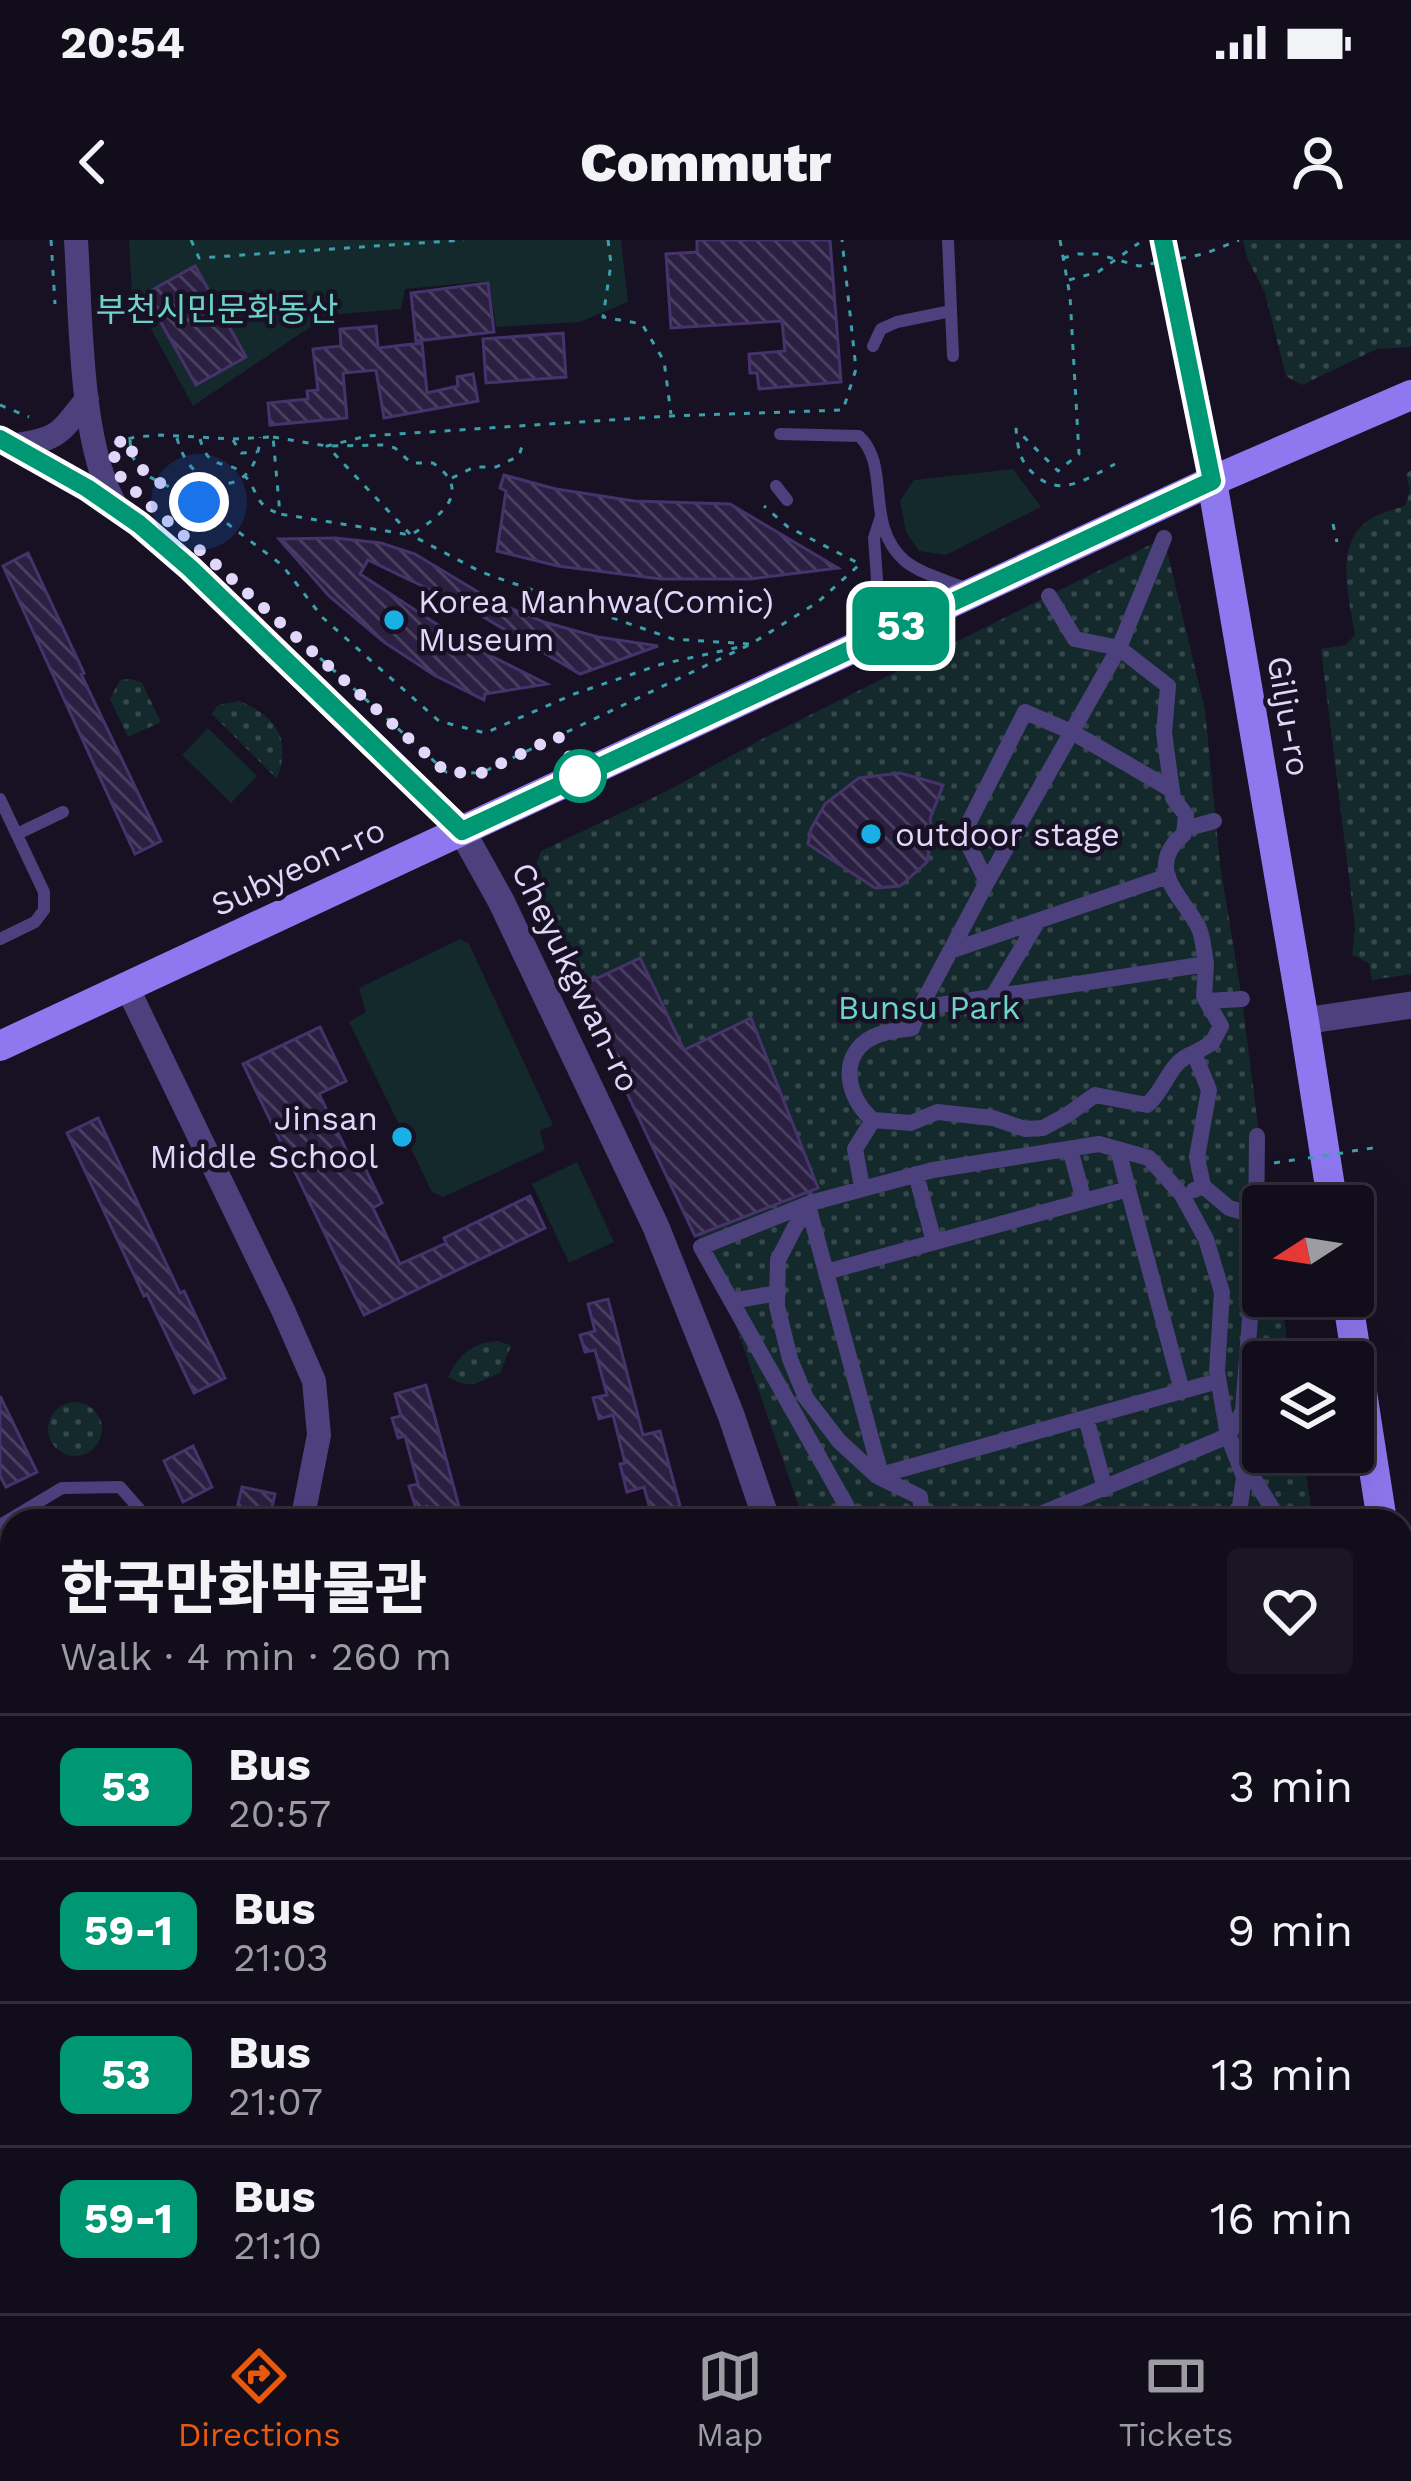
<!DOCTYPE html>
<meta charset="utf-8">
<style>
:root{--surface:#110d1a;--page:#1a1623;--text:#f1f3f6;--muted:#9c9ca2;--line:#302d39;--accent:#ea580c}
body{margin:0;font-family:"Work Sans","Noto Sans KR",sans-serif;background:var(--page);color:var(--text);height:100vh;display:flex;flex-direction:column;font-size:45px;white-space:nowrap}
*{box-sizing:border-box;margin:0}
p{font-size:39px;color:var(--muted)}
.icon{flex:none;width:66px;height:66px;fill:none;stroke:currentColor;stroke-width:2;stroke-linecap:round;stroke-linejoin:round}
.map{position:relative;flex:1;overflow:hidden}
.details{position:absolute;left:0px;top:1269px;width:1413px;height:804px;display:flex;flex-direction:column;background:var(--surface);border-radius:36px 36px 0 0;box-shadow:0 12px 48px #0002,0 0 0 3px var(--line)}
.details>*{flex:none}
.badge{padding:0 24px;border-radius:18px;font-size:42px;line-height:78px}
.needle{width:78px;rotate:258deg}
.fabs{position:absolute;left:1242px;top:945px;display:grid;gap:24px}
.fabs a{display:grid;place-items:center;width:132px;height:132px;border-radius:12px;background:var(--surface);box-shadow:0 12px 48px #0002,0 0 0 3px var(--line);font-size:60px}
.you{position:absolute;width:60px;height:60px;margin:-30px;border:9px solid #fff;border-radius:50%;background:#1a73e8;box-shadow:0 0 0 18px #1a73e833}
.map>.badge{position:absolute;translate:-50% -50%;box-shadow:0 0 0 6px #fff}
.round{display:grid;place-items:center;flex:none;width:126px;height:126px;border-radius:12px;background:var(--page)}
.head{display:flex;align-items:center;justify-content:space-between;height:204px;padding:0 60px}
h1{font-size:57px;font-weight:800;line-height:90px}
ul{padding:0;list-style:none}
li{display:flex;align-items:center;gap:36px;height:144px;padding:0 60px;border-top:3px solid var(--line)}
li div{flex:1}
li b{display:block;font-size:45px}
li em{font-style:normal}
li .badge{min-width:132px;font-weight:700;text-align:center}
.status{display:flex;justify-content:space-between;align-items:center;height:84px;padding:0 60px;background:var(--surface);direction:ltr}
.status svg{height:33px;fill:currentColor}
header{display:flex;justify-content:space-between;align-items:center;height:156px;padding:0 60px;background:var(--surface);font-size:54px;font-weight:800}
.menu{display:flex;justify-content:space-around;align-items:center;height:168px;border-top:3px solid var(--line);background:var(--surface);font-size:33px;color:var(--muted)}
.menu a{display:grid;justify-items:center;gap:6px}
.menu .active{color:var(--accent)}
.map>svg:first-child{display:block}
</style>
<div class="status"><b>20:54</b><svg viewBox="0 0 49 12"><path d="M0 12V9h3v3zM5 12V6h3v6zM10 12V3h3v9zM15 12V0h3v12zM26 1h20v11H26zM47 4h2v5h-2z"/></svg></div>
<header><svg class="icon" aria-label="back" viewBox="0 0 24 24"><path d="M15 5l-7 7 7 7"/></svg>Commutr<svg class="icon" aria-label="person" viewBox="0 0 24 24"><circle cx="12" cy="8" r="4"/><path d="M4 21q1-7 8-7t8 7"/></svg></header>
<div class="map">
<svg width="1411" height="2073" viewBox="0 0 1411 2073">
<defs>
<pattern id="park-dots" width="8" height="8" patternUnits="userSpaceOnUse" patternTransform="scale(3)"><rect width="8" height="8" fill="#14292c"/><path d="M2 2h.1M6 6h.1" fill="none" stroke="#36474c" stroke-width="1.8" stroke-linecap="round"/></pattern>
<pattern id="building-back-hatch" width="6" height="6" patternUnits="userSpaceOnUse" patternTransform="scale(3)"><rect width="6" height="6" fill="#2b1f42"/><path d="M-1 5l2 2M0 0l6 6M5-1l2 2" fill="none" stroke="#493f5e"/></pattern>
</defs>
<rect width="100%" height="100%" fill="#171123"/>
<!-- green -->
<path fill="#14292c" d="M129,0H621L628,62L580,82L496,87L489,41L405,49L401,69L328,75L193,166L132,54Z
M1013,229L1041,267L946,315L919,311L906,292L900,261L914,240Z
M208,488L257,536L231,563L182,515Z
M460,699L469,704L553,885L540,891L545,910L443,957L432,952L349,782L366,772L359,748Z
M577,922L614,1002L569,1023L532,944Z"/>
<!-- park -->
<path fill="url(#park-dots)" d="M1243,0H1411V107L1377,109L1302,145L1286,136L1265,53L1247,18Z
M1411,230V734L1372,740L1369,723L1352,715L1355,687L1321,409L1345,405L1355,395C1349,357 1331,297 1376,276C1385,271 1396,269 1405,266L1410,251L1406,234Z
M1164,298L1205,470L1220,624L1242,759L1268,966H1263V1056H1281L1290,1122H1263V1212H1303L1313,1281H804L723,1048L620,840L530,641L541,611L667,551L764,498Z
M131,439L142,443L161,482L128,497L110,459L120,440Z
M239,461C278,477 291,499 277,539L212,474L218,465Z
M499,1101L511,1106L500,1133C477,1142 471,1151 448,1137C459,1114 473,1102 499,1101Z
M48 1189a27 27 0 1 1 54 0a27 27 0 1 1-54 0Z
M710,2061H877L879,2071L863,2073H712Z"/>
<!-- building -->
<path fill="url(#building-back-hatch)" stroke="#47336b" stroke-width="3" d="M697,0H830L841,142L759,149L757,133H750L749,114L785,111L782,81L671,88L666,14L697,12Z
M195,26L246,117L196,145L145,54Z
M488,43L494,92L416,101L411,53Z
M376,86L378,108L422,103L427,153L458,146L457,137L473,134L478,161L384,178L376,130L343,133L347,178L270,185L268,163L308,159L307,151L318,150L313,109L341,106L340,89Z
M563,93L566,137L486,143L483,99Z
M504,235L556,249L634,261L730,264L838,328L751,339H661L558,326L497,311L506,251L500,248Z
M335,298L381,303L415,314L493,361L544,382L598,397L658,406L580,434L470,369L368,320L360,334L467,404L547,444L485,454L484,460L434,435L384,402L329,356L279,299Z
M28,313L84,433L81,434L161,601L135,614L3,326Z
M900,533L943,545L930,579L931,586L924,588L919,596L920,606L929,611L927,622L900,646L875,648L808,604L811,589L825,564L859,538Z
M640,718L684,810L751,778L818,948L695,996L577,748Z
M320,787L346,841L319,854L353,924L361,920L382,963L373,968L400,1024L446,1003L444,998L530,956L545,988L364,1075L243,824Z
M98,878L180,1053L184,1051L225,1138L194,1153L147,1054L144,1056L67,893Z
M608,1059L643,1195L660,1191L680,1266L651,1273L644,1247L627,1252L620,1224L625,1223L613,1175L599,1179L593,1158L607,1155L595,1110L585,1112L580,1095L595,1091L588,1064Z
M426,1145L463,1281H431L427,1266L416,1269L409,1246L418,1244L405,1196L398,1198L392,1178L401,1176L395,1154Z
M0,1156L37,1232L6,1247L0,1236Z
M193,1206L212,1247L183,1262L164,1221Z
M242,1247L275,1254L269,1281H234Z"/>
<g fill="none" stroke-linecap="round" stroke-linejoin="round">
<!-- path -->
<path stroke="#3c9fa9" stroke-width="3" stroke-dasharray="6 9" stroke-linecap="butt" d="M51,0L55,64
M191,0L199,18L464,0
M608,0L611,24L603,77L642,84L664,121L671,174
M1060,0L1070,56L1079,214L1058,231L1016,189C1018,208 1019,221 1034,234C1060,259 1088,238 1115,224
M1069,40L1098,32L1139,3
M0,165L29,177
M273,197L327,206L384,205L395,208L411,223H433C475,252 439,277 411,295L280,274Z
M177,198C191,255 256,263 260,197
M200,199C210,235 227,216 245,236C259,252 254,265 278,273
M130,200L131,214L142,233L199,262L282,325L323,378L439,481L485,493L574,454L662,424L744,406
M233,200L241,213L257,212
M114,203L135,197L161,195L232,199L271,197
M452,238L474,227H496L519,216L524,199
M1333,284L1337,302
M749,404L673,399L481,332L411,295L327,206L367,196L671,176L843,170L856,129L842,0
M309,408L446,532L481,533L751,404L818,362L860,324L788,287L764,266
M1352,911L1380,907
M1274,923L1300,919
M1401,1906L1411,1977"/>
<!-- service -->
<path stroke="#4c417d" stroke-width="12" d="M951,71L953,116
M873,106L881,89L897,82L951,71L948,0
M780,194L859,196C892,227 863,284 905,321C921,334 948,341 968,349
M776,246L787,260
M863,400L877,339L874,298L880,279
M0,559L44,652V670L35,682L0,699
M17,594L63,572
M0,1285L62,1248L120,1247L150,1281
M0,1310L2,1314
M378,2061L379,2073
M1070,2061L1072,2073
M1300,2061L1301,2073"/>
<!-- pedestrian -->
<path stroke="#4c417d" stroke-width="16" d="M1049,356L1075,399L1119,408L1168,446L1164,493L1173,558L1186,575L1184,594C1144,627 1180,654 1198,686C1203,696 1204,712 1206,724
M1185,589L1214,581
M963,594L1025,472L1072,492L1172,550
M987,642L1119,408L1164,298
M950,711L1168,636
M993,756L1038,681
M1207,761L1242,759
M920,768L1206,724L1204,757L1221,786L1212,803L1194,813L1209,850L1197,917L1203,946
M873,880C847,859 837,815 873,797C885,791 899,790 912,788L920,768L987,642L963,594L931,599
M1070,909L1084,961
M1118,909L1128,949
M916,934L934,1002
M862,947L855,909L873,880L911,883L937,872L993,878L1025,889L1043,888L1067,875L1095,855L1147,865C1167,848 1168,822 1194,813
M1194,950L1203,946L1229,968L1257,976
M813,962L701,1007L855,1281
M809,969L826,1032
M732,1061L778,1053
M1086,1178L1105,1249
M1228,1196L1243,1171L1256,998L1257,896
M1244,1223L1280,1281
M881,1235L826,1032L1128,949L1182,1151
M877,1236L1218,1141
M923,1281L920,1257L877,1236L839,1201L806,1158L790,1119L777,1066L778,1020L795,987L814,962L933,930L1099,904L1149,918L1182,955L1206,999L1222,1052L1217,1131L1228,1196L1244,1237L1240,1266L1229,1281
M1024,1281L1228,1196L1231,1201
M1175,2061L1176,2073"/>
<!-- minor -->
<path stroke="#4c417d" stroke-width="24" d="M76,0C81,75 79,205 117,268
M10,206C59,198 56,198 87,159
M126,745L283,1070L314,1141L319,1195L302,1281"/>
<!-- tertiary -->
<path stroke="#4c417d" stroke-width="27" d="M1163,0L1212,241
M0,199L87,248L139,284L190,328L462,591L501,661L656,987L731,1175L767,1281
M1304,781L1411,765
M1401,1763L1411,1756
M902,2061L903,2073
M182,2073L204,2061"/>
<!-- secondary -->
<path stroke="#8e78f0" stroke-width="30" d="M1212,241L1304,781L1333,966
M0,806L1212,241L1411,155
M1347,1056L1382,1281
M1401,1403L1411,1468"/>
<!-- path-bridge -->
<path stroke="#3c9fa9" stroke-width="3" stroke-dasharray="6 9" stroke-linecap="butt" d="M1063,18L1078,14H1097L1139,26L1204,14L1239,0
M1308,918L1343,913"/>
</g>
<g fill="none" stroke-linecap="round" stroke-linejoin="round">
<defs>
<path id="line" d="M0,199L87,248L139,284L190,328L462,591L1212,241L1163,0"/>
</defs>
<!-- line casing -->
<use href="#line" stroke="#fff" stroke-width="27"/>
<!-- line -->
<use href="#line" stroke="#009775" stroke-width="18"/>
<!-- walk -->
<path stroke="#e0d7fb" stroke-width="12" stroke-dasharray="0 21.6" d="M199,262C170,247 132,237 130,200L113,203L116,232L142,258L446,532L481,533L558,496L580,536"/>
</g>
<!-- markers -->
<g fill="#19b1e5" stroke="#171123" stroke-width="4.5">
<circle cx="394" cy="380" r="12"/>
<circle cx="871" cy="594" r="12"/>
<circle cx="402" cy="897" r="12"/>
</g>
<circle fill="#fff" stroke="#009775" stroke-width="6" cx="580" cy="536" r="24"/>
<g text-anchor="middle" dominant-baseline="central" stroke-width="9" stroke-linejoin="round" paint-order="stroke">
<!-- park labels -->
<g font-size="33" fill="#6bd3c9" stroke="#171123">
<text x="217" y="69">부천시민문화동산</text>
<text x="929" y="767">Bunsu Park</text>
</g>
<!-- poi labels -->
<g font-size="33" fill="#e0d7fb" stroke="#171123" text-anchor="start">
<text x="418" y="361">Korea Manhwa(Comic)<tspan x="418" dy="38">Museum</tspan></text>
<text x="895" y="594">outdoor stage</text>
<text x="378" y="878" text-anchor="end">Jinsan<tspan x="378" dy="38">Middle School</tspan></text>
</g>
<!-- street labels -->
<g font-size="33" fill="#e0d7fb" stroke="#171123">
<text transform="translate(1289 476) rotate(80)">Gilju-ro</text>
<text transform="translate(298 627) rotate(-25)">Subyeon-ro</text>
<text transform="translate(576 737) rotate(64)">Cheyukgwan-ro</text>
</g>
</g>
</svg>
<div class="fabs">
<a><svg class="needle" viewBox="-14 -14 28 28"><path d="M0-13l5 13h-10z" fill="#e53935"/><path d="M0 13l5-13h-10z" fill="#9c9ca2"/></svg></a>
<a><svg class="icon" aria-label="layers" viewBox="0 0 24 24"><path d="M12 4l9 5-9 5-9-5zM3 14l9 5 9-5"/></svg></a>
</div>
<div class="you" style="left:199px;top:262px"></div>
<b class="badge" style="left:901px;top:386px;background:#009775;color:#fff">53</b>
<section class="details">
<div class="head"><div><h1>한국만화박물관</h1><p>Walk · 4 min · 260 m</p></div><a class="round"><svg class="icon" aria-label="heart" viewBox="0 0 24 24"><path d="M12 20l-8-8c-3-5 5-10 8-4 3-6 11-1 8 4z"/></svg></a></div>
<ul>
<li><span class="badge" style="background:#009775;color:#fff">53</span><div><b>Bus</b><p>20:57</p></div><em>3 min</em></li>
<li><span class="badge" style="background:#009775;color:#fff">59-1</span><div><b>Bus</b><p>21:03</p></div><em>9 min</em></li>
<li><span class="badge" style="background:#009775;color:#fff">53</span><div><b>Bus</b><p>21:07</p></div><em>13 min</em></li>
<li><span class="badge" style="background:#009775;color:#fff">59-1</span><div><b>Bus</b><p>21:10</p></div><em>16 min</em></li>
</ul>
</section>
</div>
<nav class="menu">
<a class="active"><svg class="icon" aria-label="directions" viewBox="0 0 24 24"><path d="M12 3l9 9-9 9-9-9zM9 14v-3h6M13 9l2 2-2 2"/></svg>Directions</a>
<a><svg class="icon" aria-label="map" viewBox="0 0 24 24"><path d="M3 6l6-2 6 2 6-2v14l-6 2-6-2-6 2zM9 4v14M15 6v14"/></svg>Map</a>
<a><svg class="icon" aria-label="tickets" viewBox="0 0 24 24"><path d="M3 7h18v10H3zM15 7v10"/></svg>Tickets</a>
</nav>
